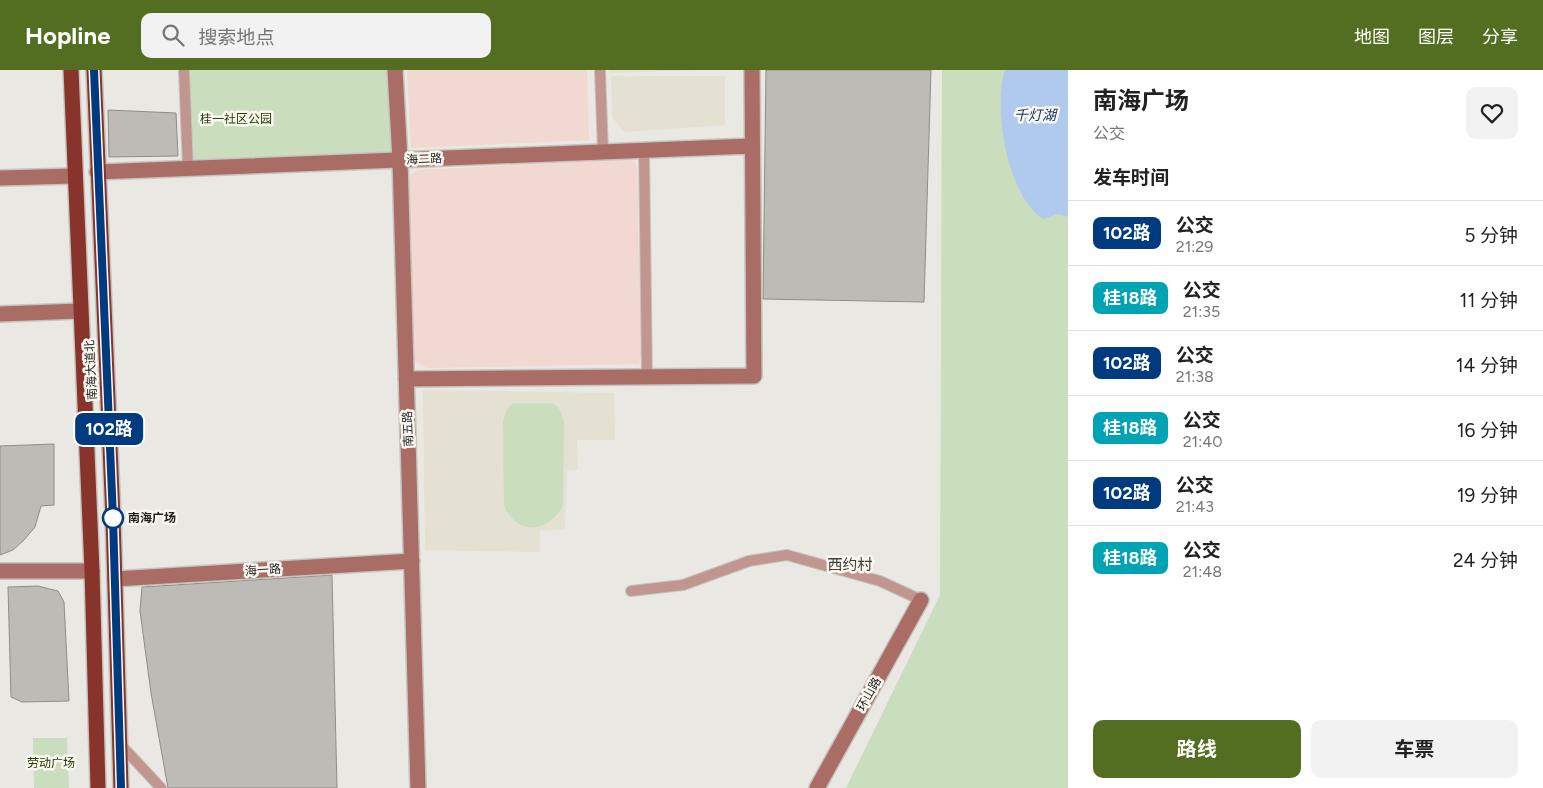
<!DOCTYPE html>
<html lang="zh">
<meta charset="utf-8">
<style>
:root{--surface:#fff;--page:#f2f2f2;--text:#222;--muted:#767676;--line:#e0e0e0;--accent:#546e21}
body{margin:0;font-family:Figtree,"Noto Sans SC",sans-serif;background:var(--page);color:var(--text);height:100vh;display:flex;flex-direction:column;font-size:19px;white-space:nowrap}
*{box-sizing:border-box;margin:0}
p{font-size:16px;color:var(--muted)}
.icon{flex:none;width:28px;height:28px;fill:none;stroke:currentColor;stroke-width:2;stroke-linecap:round;stroke-linejoin:round}
.map{position:relative;flex:1;overflow:hidden}
.panel{display:flex;flex-direction:column;background:var(--surface);width:475px}
.panel>*{flex:none}
.badge{padding:0 10px;border-radius:8px;font-size:18px;line-height:32px}
.map>.badge{position:absolute;translate:-50% -50%;box-shadow:0 0 0 2px #fff}
h2{padding:0 25px;font-size:19px;line-height:45px}
.round{display:grid;place-items:center;flex:none;width:52px;height:52px;border-radius:10px;background:var(--page)}
.overview{display:flex;align-items:center;justify-content:space-between;height:85px;padding:0 25px}
h1{font-size:24px;font-weight:700;line-height:38px}
.cta{display:flex;gap:10px;margin-top:auto;padding:10px 25px}
.cta a{flex:1;height:58px;border-radius:10px;background:var(--accent);color:#fff;font-size:20px;font-weight:700;line-height:58px;text-align:center}
.cta a+a{background:var(--page);color:var(--text)}
ul{padding:0;list-style:none}
li{display:flex;align-items:center;gap:15px;height:65px;padding:0 25px;border-top:1px solid var(--line)}
li div{flex:1}
li b{display:block;font-size:19px}
li em{font-style:normal}
li .badge{min-width:55px;font-weight:700;text-align:center}
header{display:flex;align-items:center;gap:30px;box-sizing:border-box;height:70px;padding:0 25px;background:var(--accent);color:#fff}
header strong{font-size:24px}
nav{display:flex;gap:28px;margin-inline-start:auto;font-size:18px}
.search{width:350px;height:45px;background:var(--page);display:flex;align-items:center;gap:12px;box-sizing:border-box;padding:0 18px;border-radius:10px;color:var(--muted);font-size:19px}
main{display:flex;flex:1;min-height:0}
.map>svg:first-child{display:block}
</style>
<header>
<strong>Hopline</strong>
<div class="search"><svg class="icon" aria-label="search" viewBox="0 0 24 24"><circle cx="10" cy="10" r="6"/><path d="M15 15l6 6"/></svg>搜索地点</div>
<nav><a>地图</a><a>图层</a><a>分享</a></nav>
</header>
<main>
<div class="map">
<svg width="1068" height="718" viewBox="0 0 1068 718">
<rect width="100%" height="100%" fill="#eae8e2"/>
<!-- built -->
<path fill="#e4e0d2" d="M609,0H701L609,3Z
M611,6H725V55L624,62L612,47Z
M423,320L614,323L615,370H577L578,400H567L565,459L540,461V482L425,480Z"/>
<!-- medical -->
<path fill="#f1d8d0" d="M407,0H587L589,70L411,78Z
M632,89L637,95L641,286L639,294L427,298L412,290L409,106L417,100Z"/>
<!-- green -->
<path fill="#caddbd" d="M184,0H395L400,90L188,99Z
M942,0H1068V718H846L940,525Z
M513,333H553L560,340L564,353L563,436C548,463 516,466 504,435L503,352L506,341Z
M33,668H67L69,718H34Z"/>
<!-- water -->
<path fill="#b0caed" d="M1005,0H1068V147L1058,144L1043,149C1008,127 992,38 1005,0Z"/>
<!-- building -->
<path fill="#bdbbb5" stroke="#8f8d87" d="M766,0H931L924,232L763,229Z
M108,40L176,43L178,86L109,87Z
M54,374V435L41,436L35,457L24,470L13,480L0,485V376Z
M332,505L337,718H168L151,623L140,541L142,517Z
M38,516L58,521L64,532L69,631L22,632L11,627L8,517Z"/>
<g fill="none" stroke-linecap="round" stroke-linejoin="round">
<defs>
<path id="street" d="M184,0L188,99
M600,0L603,82
M644,80L647,306
M631,521L683,515L749,491L787,485L880,511L921,530
M120,674L161,718"/>
<path id="secondary" d="M395,0L400,90L418,718
M97,102L751,76
M0,108L74,106
M0,244L80,241
M406,309L754,306L752,0
M0,501H92
M115,509L412,491
M817,718L921,530"/>
<path id="highway" d="M71,0L92,501L98,718
M94,0L113,448L121,718"/>
</defs>
<!-- street casing -->
<use href="#street" stroke="#c6c4bf" stroke-width="12"/>
<!-- secondary casing -->
<use href="#secondary" stroke="#c6c4bf" stroke-width="18"/>
<!-- highway casing -->
<use href="#highway" stroke="#c6c4bf" stroke-width="18"/>
<!-- street -->
<use href="#street" stroke="#c1968f" stroke-width="10"/>
<!-- secondary -->
<use href="#secondary" stroke="#aa6d65" stroke-width="15"/>
<!-- highway -->
<use href="#highway" stroke="#88342b" stroke-width="15"/>
</g>
<g fill="none" stroke-linecap="round" stroke-linejoin="round">
<defs>
<path id="line" d="M94,0L113,448L121,718"/>
</defs>
<!-- line casing -->
<use href="#line" stroke="#fff" stroke-width="11"/>
<!-- line -->
<use href="#line" stroke="#003b80" stroke-width="8"/>
</g>
<!-- markers -->
<circle fill="#fff" stroke="#003b80" stroke-width="2.5" cx="113" cy="448" r="10"/>
<g text-anchor="middle" dominant-baseline="central" stroke-width="5" stroke-linejoin="round" paint-order="stroke">
<!-- park labels -->
<g font-size="12" fill="#233e06" stroke="#f8f6ef">
<text x="236" y="49">桂一社区公园</text>
<text x="51" y="693">劳动广场</text>
</g>
<!-- street labels -->
<g font-size="12" fill="#201f1d" stroke="#f8f6ef">
<text transform="translate(424 89) rotate(-2)">海二路</text>
<text transform="translate(91 300) rotate(-93)">南海大道北</text>
<text transform="translate(408 359) rotate(-92)">南五路</text>
<text transform="translate(263 500) rotate(-4)">海一路</text>
<text transform="translate(869 624) rotate(-61)">环山路</text>
</g>
<!-- stop labels -->
<g font-size="12" font-weight="bold" fill="#201f1d" stroke="#f8f6ef" text-anchor="start">
<text x="128" y="448">南海广场</text>
</g>
<!-- water labels -->
<g font-size="14" font-style="italic" fill="#163965" stroke="#f8f6ef">
<text x="1035" y="45">千灯湖</text>
</g>
<!-- quarter labels -->
<g font-size="15" fill="#41403b" stroke="#f8f6ef">
<text x="850" y="495">西约村</text>
</g>
</g>
</svg>
<b class="badge" style="left:109px;top:359px;background:#003b80;color:#fff">102路</b>
</div>
<section class="panel">
<div class="overview"><div><h1>南海广场</h1><p>公交</p></div><a class="round"><svg class="icon" aria-label="heart" viewBox="0 0 24 24"><path d="M12 20l-8-8c-3-5 5-10 8-4 3-6 11-1 8 4z"/></svg></a></div>
<h2>发车时间</h2>
<ul>
<li><span class="badge" style="background:#003b80;color:#fff">102路</span><div><b>公交</b><p>21:29</p></div><em>5 分钟</em></li>
<li><span class="badge" style="background:#00a3b4;color:#fff">桂18路</span><div><b>公交</b><p>21:35</p></div><em>11 分钟</em></li>
<li><span class="badge" style="background:#003b80;color:#fff">102路</span><div><b>公交</b><p>21:38</p></div><em>14 分钟</em></li>
<li><span class="badge" style="background:#00a3b4;color:#fff">桂18路</span><div><b>公交</b><p>21:40</p></div><em>16 分钟</em></li>
<li><span class="badge" style="background:#003b80;color:#fff">102路</span><div><b>公交</b><p>21:43</p></div><em>19 分钟</em></li>
<li><span class="badge" style="background:#00a3b4;color:#fff">桂18路</span><div><b>公交</b><p>21:48</p></div><em>24 分钟</em></li>
</ul>
<div class="cta"><a>路线</a><a>车票</a></div>
</section>
</main>
